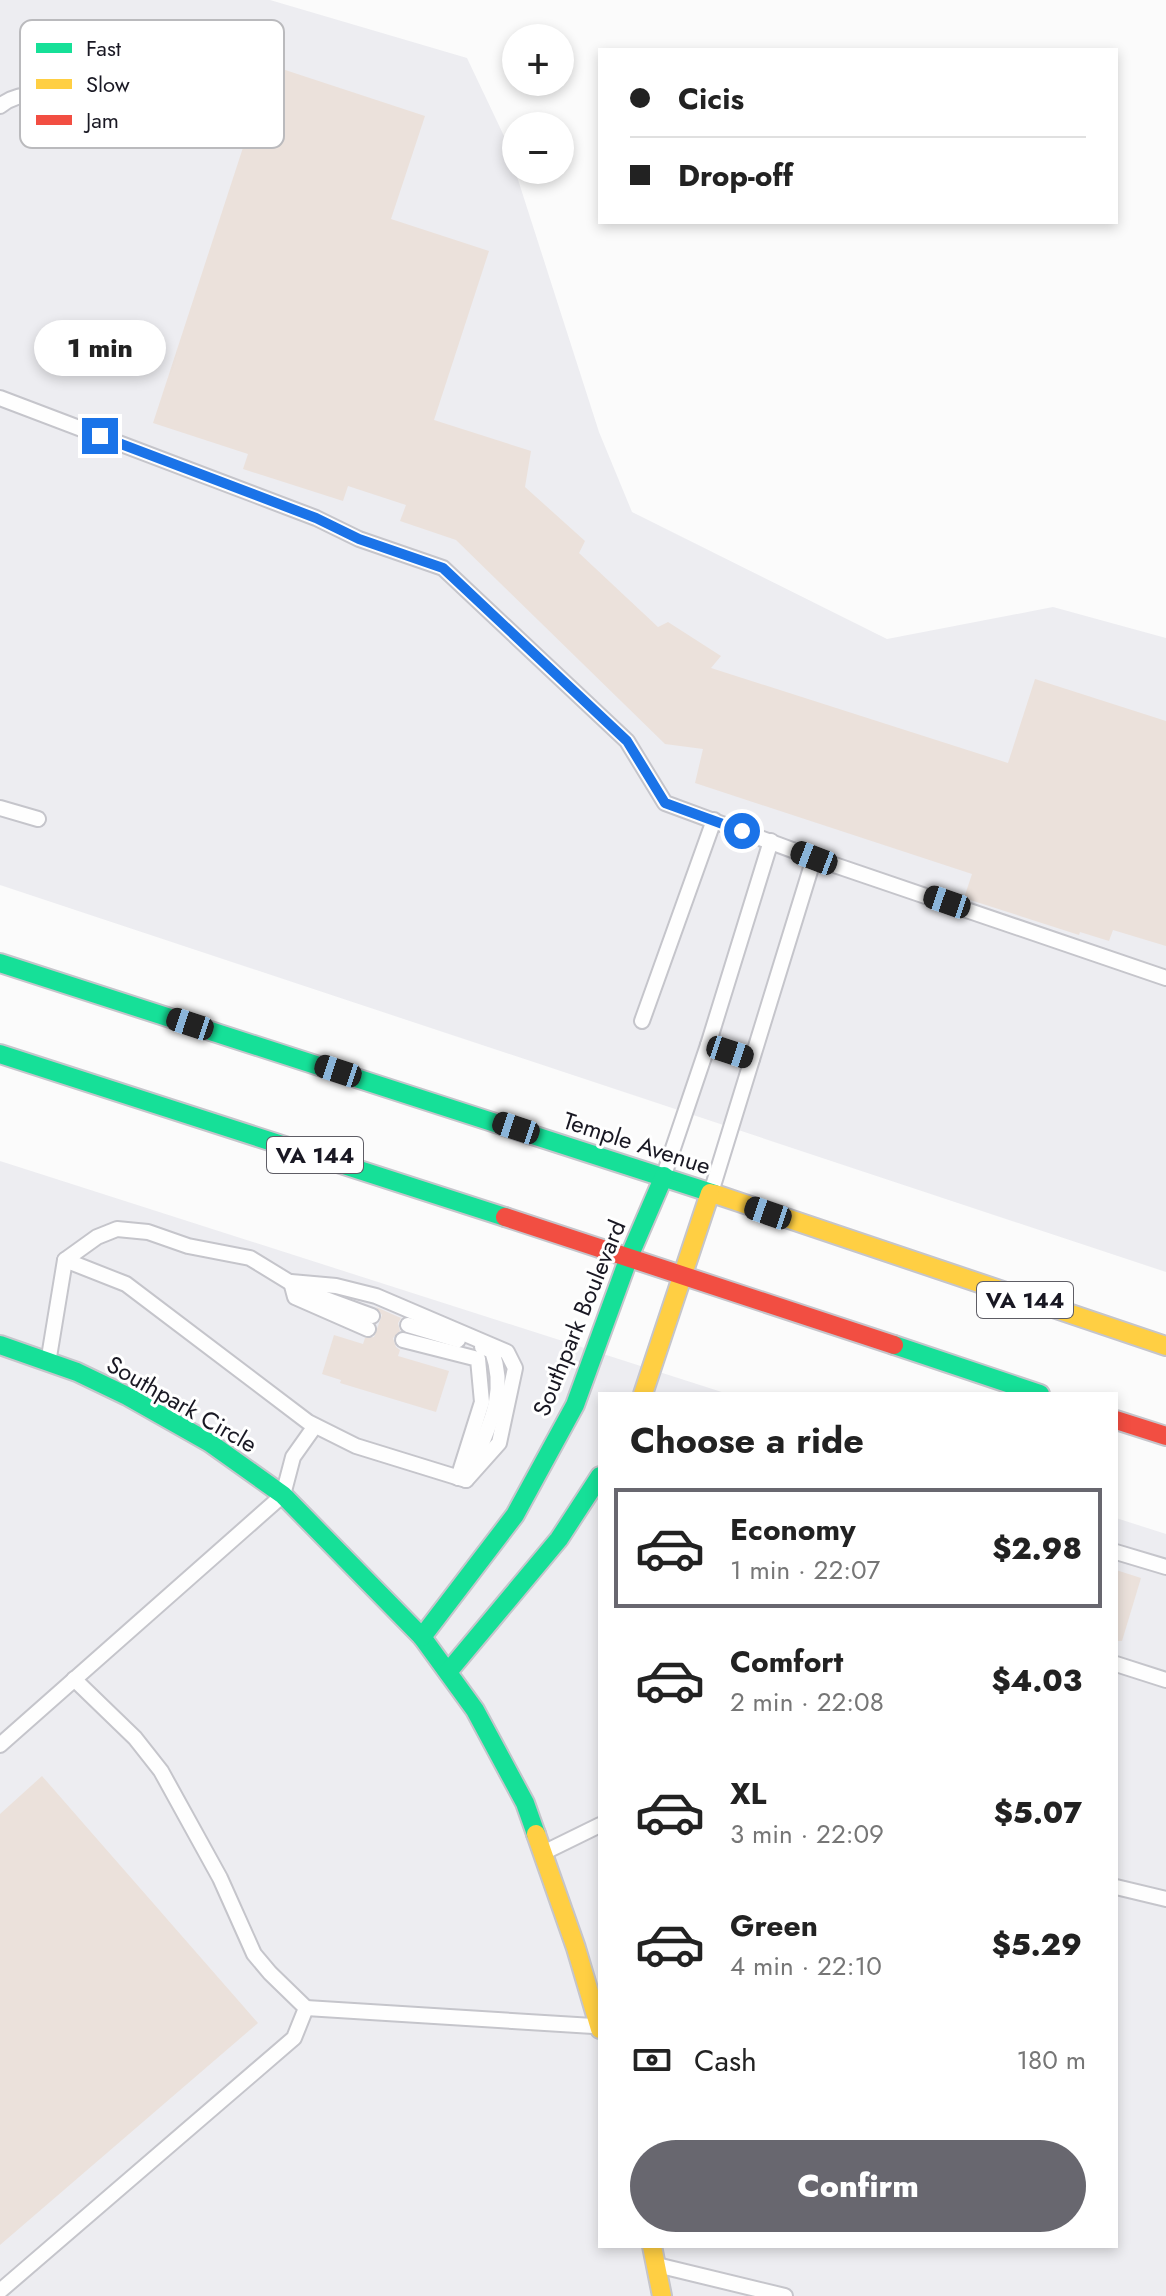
<!DOCTYPE html>
<html lang="en">
<head>
<meta charset="utf-8">
<style>
  :root { --surface:#fff; --page:#f2f2f2; --text:#222; --muted:#767676; --line:#e0e0e0; --accent:#68676f }
  body { margin:0; font-family:Jost,sans-serif; background:var(--page); color:var(--text); height:100vh; display:flex; flex-direction:column; font-size:30px; white-space:nowrap }
  * { box-sizing:border-box; margin:0 }
  p { font-size:26px; color:var(--muted) }
  .icon { flex:none; width:44px; height:44px; fill:none; stroke:currentColor; stroke-width:2; stroke-linecap:round; stroke-linejoin:round }
  .map { position:relative; flex:1; overflow:hidden }
  .panel { position:absolute; left:598px; top:1392px; width:520px; height:856px; display:flex; flex-direction:column; background:var(--surface); border-radius:0px; box-shadow:0 4px 12px #0003 }
  .panel>* { flex:none }
  .guide { position:absolute; left:598px; top:48px; width:520px; height:176px; border-radius:0px; box-shadow:0 4px 12px #0003; display:grid; align-content:center; height:176px; padding:0 32px; background:var(--surface) }
  .tools { position:absolute; left:502px; top:24px; display:grid; gap:16px }
  .tools a { display:grid; place-items:center; width:72px; height:72px; border-radius:50%; background:var(--surface); box-shadow:0 4px 12px #0003; font-size:40px }
  .end { position:absolute; width:36px; height:36px; margin:-18px; border:10px solid #1a73e8; background:#fff; box-shadow:0 0 0 4px #fff }
  .from { border-radius:50% }
  .bubble { position:absolute; height:56px; border-radius:28px; background:var(--surface); box-shadow:0 4px 12px #0003; font-size:26px; font-weight:800; line-height:56px; text-align:center }
  .car { position:absolute; width:24px; height:48px; margin:-24px -12px; border-radius:10px; box-shadow:0 0 6px 2px #0007; background:linear-gradient(#222 24%,#8ab4d8 0 40%,#222 0 76%,#8ab4d8 0 86%,#222 0) }
  .guide b { display:flex; align-items:center; gap:28px; height:76px; font-size:30px }
  .guide b+b { border-top:2px solid var(--line) }
  .guide i { width:20px; height:20px; background:var(--text) }
  ul { padding:0; list-style:none }
  li { display:flex; align-items:center; gap:24px; height:120px; margin:0 16px 12px; padding:0 16px; border:4px solid transparent; border-radius:0px }
  li div { flex:1 }
  li b { display:block; font-size:30px }
  li em { font-style:normal; font-weight:800 }
  li.on { border-color:var(--accent) }
  li>.icon { width:72px; height:72px; stroke-width:1.5 }
  h2 { padding:0 32px; font-size:36px; line-height:96px }
  .pay { display:flex; align-items:center; gap:20px; height:88px; padding:0 32px; font-size:30px }
  .pay p { margin-inline-start:auto }
  .button { display:flex; gap:16px; margin-top:auto; padding:16px 32px }
  .button a { flex:1; height:92px; border-radius:48px; background:var(--accent); color:#fff; font-size:32px; font-weight:800; line-height:92px; text-align:center }
  .map>svg:first-child { display:block }
  .built { fill:#ededf1 }
  .building { fill:#ebe1db }
  .lines { fill:none; stroke-linecap:round; stroke-linejoin:round }
  .lane-casing { stroke:#c5c5cb; stroke-width:18 }
  .fast-casing { stroke:#c5c5cb; stroke-width:22 }
  .slow-casing { stroke:#c5c5cb; stroke-width:22 }
  .jam-casing { stroke:#c5c5cb; stroke-width:22 }
  .lane { stroke:#fefefe; stroke-width:14 }
  .fast { stroke:#16e098; stroke-width:18 }
  .slow { stroke:#ffcf43; stroke-width:18 }
  .jam { stroke:#f24e42; stroke-width:18 }
  .route { stroke:#1a73e8; stroke-width:10 }
  .labels { text-anchor:middle; dominant-baseline:central; stroke-width:6; stroke-linejoin:round; paint-order:stroke }
  .shield { fill:#fff; stroke:#5e5d65; stroke-width:2 }
  .shield-label { font-size:22px; font-weight:bold; fill:#191823 }
  .street-label { font-size:24px; fill:#191823; stroke:#fff }
  .key { fill:#fff; stroke:#bababd; stroke-width:2 }
  .key-label { font-size:22px; fill:#191823 }
</style>
</head>
<body>
<div class="map">
<svg width="1166" height="2296" viewBox="0 0 1166 2296">
  <rect width="100%" height="100%" fill="#fbfbfb"/>
  <!-- built -->
  <g class="built">
    <path d="M0 0H270L467 58 504 136 599 432 632 512 887 639 1053 607 1166 638V1272L0 885Z"/>
    <path d="M0 1161 728 1394H600V2246H1116V1518L1166 1534V2296H0Z"/>
  </g>
  <!-- building -->
  <g class="building">
    <path d="M270 65 425 116 391 219 489 251 434 420 531 451 525 487 585 541 579 553 658 627 668 622 721 656 711 668 1008 763 1035 679 1166 721V946L1113 930 1109 941 1080 932 1079 935 964 898 972 874 695 783 703 749 665 744 456 540 400 521 406 505 348 486 343 501 243 469 248 454 153 423Z"/>
    <path d="M376 1307 401 1318 398 1323 400 1331 393 1338 396 1347 400 1350 398 1356 449 1371 436 1412 340 1383 341 1380 322 1374 334 1335 363 1344 365 1338 374 1337 382 1315Z"/>
    <path d="M1116 1570 1141 1578 1122 1641H1116Z"/>
    <path d="M42 1776 258 2023 0 2245V1814Z"/>
  </g>
  <g class="lines">
    <defs>
      <g id="lane">
        <path d="M0 106C30 81 83 103 116 114"/>
        <path d="M0 398 316 518 359 539 443 568 627 741 665 803 814 858 1166 978"/>
        <path d="M0 808 38 819"/>
        <path d="M642 1021 714 820"/>
        <path d="M708 1045 752 1059"/>
        <path d="M665 1172 708 1045 771 841"/>
        <path d="M713 1186 814 858"/>
        <path d="M65 1260 97 1237 117 1229 148 1232 188 1246 250 1258 304 1291 372 1316"/>
        <path d="M408 1325 458 1340"/>
        <path d="M368 1329 295 1297 291 1282 336 1286 376 1296 507 1352 515 1368 499 1443 466 1480"/>
        <path d="M403 1340 478 1359 482 1402 458 1478"/>
        <path d="M49 1357 65 1260 126 1284 308 1422 356 1446 466 1480"/>
        <path d="M471 1469C488 1427 508 1396 492 1351L482 1347"/>
        <path d="M1116 1552 1166 1567"/>
        <path d="M1116 1664 1166 1680"/>
        <path d="M0 1745 283 1495 293 1457 315 1426"/>
        <path d="M547 1851 600 1825"/>
        <path d="M1116 1887 1166 1899"/>
        <path d="M306 2008 593 2026"/>
        <path d="M661 2266 785 2296"/>
        <path d="M0 2291 294 2038 306 2008 270 1973 254 1954 220 1878 161 1771 135 1738 74 1679"/>
      </g>
      <g id="fast">
        <path d="M0 963 715 1194"/>
        <path d="M0 1054 505 1217"/>
        <path d="M0 1345 77 1372 127 1396 210 1443 283 1495 422 1637 475 1710 525 1803 536 1834"/>
        <path d="M894 1345 1040 1394"/>
        <path d="M422 1637 515 1515 575 1405 629 1257 664 1176"/>
        <path d="M448 1672 559 1539 600 1476"/>
      </g>
      <g id="slow">
        <path d="M715 1194 1166 1346"/>
        <path d="M643 1394 710 1193"/>
        <path d="M536 1834 576 1948 600 2029"/>
        <path d="M652 2246 662 2296"/>
      </g>
      <g id="jam">
        <path d="M505 1217 894 1345"/>
        <path d="M1116 1420 1166 1436"/>
      </g>
    </defs>
    <!-- lane casing -->
    <use href="#lane" class="lane-casing"/>
    <!-- fast casing -->
    <use href="#fast" class="fast-casing"/>
    <!-- slow casing -->
    <use href="#slow" class="slow-casing"/>
    <!-- jam casing -->
    <use href="#jam" class="jam-casing"/>
    <!-- lane -->
    <use href="#lane" class="lane"/>
    <!-- fast -->
    <use href="#fast" class="fast"/>
    <!-- slow -->
    <use href="#slow" class="slow"/>
    <!-- jam -->
    <use href="#jam" class="jam"/>
  </g>
  <g class="lines">
    <!-- route -->
    <path class="route" d="M100 436 316 518 359 539 443 568 627 741 665 803 742 831"/>
  </g>
  <g class="labels">
    <!-- shield labels -->
    <g class="shield">
      <rect x="267" y="1137" width="96" height="36" rx="6"/>
      <rect x="977" y="1282" width="96" height="36" rx="6"/>
    </g>
    <g class="shield-label">
      <text x="315" y="1155">VA 144</text>
      <text x="1025" y="1300">VA 144</text>
    </g>
    <!-- street labels -->
    <g class="street-label">
      <text transform="translate(637 1143) rotate(18)">Temple Avenue</text>
      <text transform="translate(579 1318) rotate(-68)">Southpark Boulevard</text>
      <text transform="translate(182 1404) rotate(30)">Southpark Circle</text>
    </g>
  </g>
  <!-- legend -->
  <rect x="20" y="20" width="264" height="128" rx="12" class="key"/>
  <rect x="36" y="43" width="36" height="10" fill="#16e098"/>
  <rect x="36" y="79" width="36" height="10" fill="#ffcf43"/>
  <rect x="36" y="115" width="36" height="10" fill="#f24e42"/>
  <g class="key-label">
    <text x="86" y="56">Fast</text>
    <text x="86" y="92">Slow</text>
    <text x="86" y="128">Jam</text>
  </g>
</svg>
<div class="tools">
<a>+</a>
<a>−</a>
</div>
<i class="end from" style="left:742px;top:831px"></i>
<i class="end" style="left:100px;top:436px"></i>
<div class="bubble" style="left:34px;top:320px;width:132px">1 min</div>
<i class="car" style="left:814px;top:858px;rotate:291deg"></i>
<i class="car" style="left:947px;top:902px;rotate:289deg"></i>
<i class="car" style="left:190px;top:1024px;rotate:288deg"></i>
<i class="car" style="left:730px;top:1052px;rotate:108deg"></i>
<i class="car" style="left:338px;top:1071px;rotate:288deg"></i>
<i class="car" style="left:516px;top:1128px;rotate:288deg"></i>
<i class="car" style="left:768px;top:1213px;rotate:289deg"></i>
<div class="guide">
<b><i class="from"></i>Cicis</b>
<b><i></i>Drop-off</b>
</div>
<section class="panel">
<h2>Choose a ride</h2>
<ul>
<li class="on"><svg class="icon" aria-label="car" viewBox="0 0 24 24"><path d="M5 17H2v-5l4-1 3-4h7l3 4 3 1v5h-3M9 17h6M6 11h13"/><circle cx="7" cy="17" r="2"/><circle cx="17" cy="17" r="2"/></svg><div><b>Economy</b><p>1 min · 22:07</p></div><em>$2.98</em></li>
<li><svg class="icon" aria-label="car" viewBox="0 0 24 24"><path d="M5 17H2v-5l4-1 3-4h7l3 4 3 1v5h-3M9 17h6M6 11h13"/><circle cx="7" cy="17" r="2"/><circle cx="17" cy="17" r="2"/></svg><div><b>Comfort</b><p>2 min · 22:08</p></div><em>$4.03</em></li>
<li><svg class="icon" aria-label="car" viewBox="0 0 24 24"><path d="M5 17H2v-5l4-1 3-4h7l3 4 3 1v5h-3M9 17h6M6 11h13"/><circle cx="7" cy="17" r="2"/><circle cx="17" cy="17" r="2"/></svg><div><b>XL</b><p>3 min · 22:09</p></div><em>$5.07</em></li>
<li><svg class="icon" aria-label="car" viewBox="0 0 24 24"><path d="M5 17H2v-5l4-1 3-4h7l3 4 3 1v5h-3M9 17h6M6 11h13"/><circle cx="7" cy="17" r="2"/><circle cx="17" cy="17" r="2"/></svg><div><b>Green</b><p>4 min · 22:10</p></div><em>$5.29</em></li>
</ul>
<div class="pay"><svg class="icon" aria-label="cash" viewBox="0 0 24 24"><path d="M3 7h18v10H3z"/><circle cx="12" cy="12" r="2"/></svg>Cash<p>180 m</p></div>
<div class="button"><a>Confirm</a></div>
</section>
</div>
</body>
</html>
